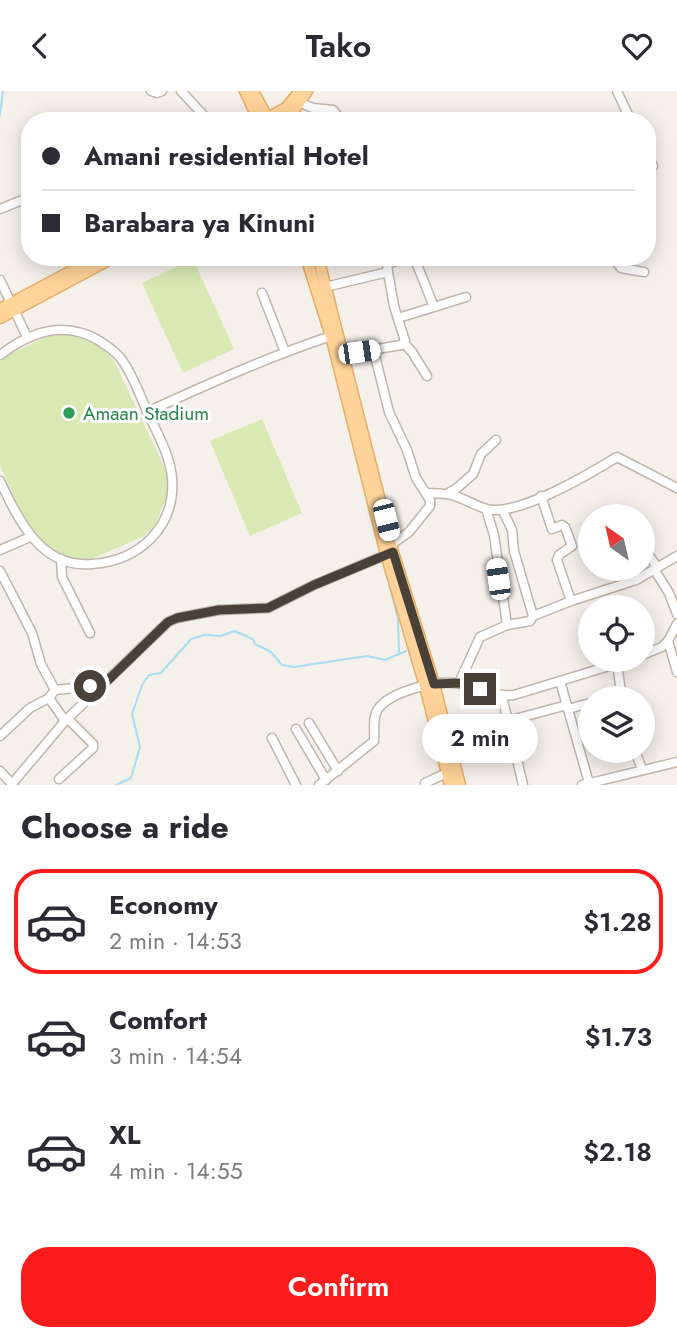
<!DOCTYPE html>
<html lang="en">
<head>
<meta charset="utf-8">
<style>
  :root { --surface:#fff; --page:#f2f2f3; --text:#2b2b33; --muted:#7c7c81; --line:#e1e1e2; --accent:#fb1c1b }
  body { margin:0; font-family:Jost,sans-serif; background:var(--page); color:var(--text); height:100vh; display:flex; flex-direction:column; font-size:26px; white-space:nowrap }
  * { box-sizing:border-box; margin:0 }
  p { font-size:23px; color:var(--muted) }
  .icon { flex:none; width:38px; height:38px; fill:none; stroke:currentColor; stroke-width:2; stroke-linecap:round; stroke-linejoin:round }
  .map { position:relative; height:694px; overflow:hidden }
  .panel { display:flex; flex-direction:column; background:var(--surface); flex:1 }
  .panel>* { flex:none }
  .hud { position:absolute; left:21px; top:21px; width:635px; height:154px; border-radius:28px; box-shadow:0 4px 18px #0003; display:grid; align-content:center; height:154px; padding:0 21px; background:var(--surface) }
  .needle { width:46px; rotate:326deg }
  .fabs { position:absolute; left:578px; top:413px; display:grid; gap:14px }
  .fabs a { display:grid; place-items:center; width:77px; height:77px; border-radius:50%; background:var(--surface); box-shadow:0 4px 18px #0003; font-size:35px }
  .end { position:absolute; width:32px; height:32px; margin:-16px; border:9px solid #494038; background:#fff; box-shadow:0 0 0 4px #fff }
  .from { border-radius:50% }
  .bubble { position:absolute; height:49px; border-radius:24px; background:var(--surface); box-shadow:0 4px 18px #0003; font-size:23px; font-weight:600; line-height:49px; text-align:center }
  .car { position:absolute; width:21px; height:42px; margin:-21px -10px; border-radius:9px; box-shadow:0 0 5px 2px #0007; background:linear-gradient(#fff 24%,#345 0 40%,#fff 0 76%,#345 0 86%,#fff 0) }
  .hud b { display:flex; align-items:center; gap:24px; height:66px; font-size:26px }
  .hud b+b { border-top:2px solid var(--line) }
  .hud i { width:18px; height:18px; background:var(--text) }
  ul { padding:0; list-style:none }
  li { display:flex; align-items:center; gap:21px; height:105px; margin:0 14px 10px; padding:0 7px; border:4px solid transparent; border-radius:28px }
  li div { flex:1 }
  li b { display:block; font-size:26px }
  li em { font-style:normal; font-weight:600 }
  li.active { border-color:var(--accent) }
  li>.icon { width:63px; height:63px; stroke-width:1.5 }
  h2 { padding:0 21px; font-size:32px; line-height:84px }
  .button { display:flex; gap:14px; margin-top:auto; padding:14px 21px }
  .button a { flex:1; height:80px; border-radius:28px; background:var(--accent); color:#fff; font-size:28px; font-weight:600; line-height:80px; text-align:center }
  header { display:flex; justify-content:space-between; align-items:center; height:91px; padding:0 21px; background:var(--surface); font-size:32px; font-weight:600 }
  .map>svg:first-child { display:block }
  .green { fill:#d8e9b3 }
  .lines { fill:none; stroke-linecap:round; stroke-linejoin:round }
  .stream { stroke:#a6ddf1; stroke-width:2 }
  .minor-casing { stroke:#c1b6ac; stroke-width:11 }
  .major-casing { stroke:#e5ad68; stroke-width:13 }
  .minor { stroke:#fff; stroke-width:8 }
  .major { stroke:#ffd399; stroke-width:10 }
  .route { stroke:#494038; stroke-width:9 }
  .leisure-dot { fill:#2e9e5b; stroke:#fff; stroke-width:2.5 }
  .labels { text-anchor:middle; dominant-baseline:central; stroke-width:6; stroke-linejoin:round; paint-order:stroke }
  .leisure-label { font-size:19px; fill:#27864d; stroke:#fff; text-anchor:start }
</style>
</head>
<body>
<header><svg class="icon" aria-label="back" viewBox="0 0 24 24"><path d="M15 5l-7 7 7 7"/></svg>Tako<svg class="icon" aria-label="heart" viewBox="0 0 24 24"><path d="M12 20l-8-8c-3-5 5-10 8-4 3-6 11-1 8 4z"/></svg></header>
<div class="map">
<svg width="677" height="694" viewBox="0 0 677 694">
  <rect width="100%" height="100%" fill="#f5f0ea"/>
  <!-- green -->
  <g class="green">
    <path d="M193 168 234 258 183 282 142 192Z"/>
    <path d="M70 243 102 256 114 270 168 384 169 401 155 434 144 445 87 470 72 468 43 453 30 442 0 374V270L6 265 51 244Z"/>
    <path d="M262 328 302 422 250 445 210 350Z"/>
  </g>
  <g class="lines">
    <!-- stream -->
    <g class="stream">
      <path d="M0 24 3 0"/>
      <path d="M389 492 398 528 399 562"/>
      <path d="M116 694 131 687 140 656 132 623 142 594 149 584 161 582 191 548 204 544 221 545 234 540 253 548 255 553 271 561 282 574 294 576 367 565 385 569 406 560"/>
    </g>
    <defs>
      <g id="minor">
        <path d="M151 0 157 2 162 0"/>
        <path d="M181 0 207 28 213 30"/>
        <path d="M617 0 631 30"/>
        <path d="M296 10 313 17 333 19 342 30"/>
        <path d="M648 64 653 75"/>
        <path d="M0 118 30 106"/>
        <path d="M76 166 81 176"/>
        <path d="M414 166 434 216 466 206"/>
        <path d="M613 166 621 177 644 181"/>
        <path d="M387 173 409 166"/>
        <path d="M388 181 394 215 405 250 401 254 377 258 374 261 389 321 407 359 416 387 430 409V415L409 441 392 453"/>
        <path d="M0 189 27 246"/>
        <path d="M325 196 388 181 386 166"/>
        <path d="M262 202 285 261"/>
        <path d="M398 227 434 216"/>
        <path d="M404 252 412 261 427 285"/>
        <path d="M0 264C30 241 63 229 98 249 107 255 116 260 122 269 133 284 140 305 148 322 157 342 170 364 172 387 176 436 139 470 92 473 41 478 18 428 0 390"/>
        <path d="M343 264 375 259"/>
        <path d="M147 321C208 293 268 266 331 245"/>
        <path d="M428 402 447 403 457 397 473 383 481 363 496 349"/>
        <path d="M447 403C464 406 474 415 487 418 517 426 591 382 617 366L677 397"/>
        <path d="M486 418 494 444 507 534"/>
        <path d="M503 420 512 439 514 460 533 525"/>
        <path d="M642 454 657 476"/>
        <path d="M0 459 30 446"/>
        <path d="M61 468 62 486 90 542"/>
        <path d="M654 478 669 502 677 523"/>
        <path d="M0 480 32 542 41 573 55 599 103 594"/>
        <path d="M571 510 636 489 677 465"/>
        <path d="M668 550 677 581"/>
        <path d="M642 564 662 556 668 550 677 533"/>
        <path d="M617 573 622 607"/>
        <path d="M560 590 589 692"/>
        <path d="M459 592 480 546 507 534 530 530 533 525 571 510 557 469 559 464 572 455 565 436 562 434 552 438 541 405"/>
        <path d="M502 605 523 694"/>
        <path d="M49 607 65 630"/>
        <path d="M607 607 622 603"/>
        <path d="M568 618 590 612"/>
        <path d="M508 630 567 614"/>
        <path d="M309 632 338 680"/>
        <path d="M296 638 326 689"/>
        <path d="M0 645 30 617 49 607 55 599"/>
        <path d="M272 647 296 694"/>
        <path d="M635 660 642 678"/>
        <path d="M0 680 12 693"/>
        <path d="M59 688 93 657V653L68 628"/>
        <path d="M425 692 447 682"/>
        <path d="M11 694 65 630 168 531 177 527 219 519 268 517 314 494 390 462"/>
        <path d="M319 694 374 650C375 640 372 627 378 618 391 600 439 588 460 593 479 596 494 606 514 604L629 569"/>
        <path d="M582 694 677 671"/>
      </g>
      <g id="major">
        <path d="M245 0 259 30"/>
        <path d="M253 0 269 30"/>
        <path d="M262 30 286 17 300 0"/>
        <path d="M280 30 293 21 307 0"/>
        <path d="M306 166 331 245 386 463 425 595 450 694"/>
        <path d="M318 166 393 461 434 593 460 694"/>
        <path d="M0 218 98 166"/>
        <path d="M0 227 114 166"/>
      </g>
    </defs>
    <!-- minor casing -->
    <use href="#minor" class="minor-casing"/>
    <!-- major casing -->
    <use href="#major" class="major-casing"/>
    <!-- minor -->
    <use href="#minor" class="minor"/>
    <!-- major -->
    <use href="#major" class="major"/>
  </g>
  <g class="lines">
    <!-- route -->
    <path class="route" d="M90 595 103 594 168 531 177 527 219 519 268 517 314 494 393 461 434 593 459 592 480 598"/>
  </g>
  <!-- markers -->
  <circle class="leisure-dot" cx="69" cy="322" r="7"/>
  <g class="labels">
    <!-- leisure labels -->
    <g class="leisure-label">
      <text x="83" y="322">Amaan Stadium</text>
    </g>
  </g>
</svg>
<div class="fabs">
<a><svg class="needle" viewBox="-14 -14 28 28"><path d="M0-13l5 13h-10z" fill="#e53935"/><path d="M0 13l5-13h-10z" fill="#7c7c81"/></svg></a>
<a><svg class="icon" aria-label="locate" viewBox="0 0 24 24"><circle cx="12" cy="12" r="6"/><path d="M12 2v4M12 18v4M2 12h4M18 12h4"/></svg></a>
<a><svg class="icon" aria-label="layers" viewBox="0 0 24 24"><path d="M12 4l9 5-9 5-9-5zM3 14l9 5 9-5"/></svg></a>
</div>
<i class="end from" style="left:90px;top:595px"></i>
<i class="end" style="left:480px;top:598px"></i>
<div class="bubble" style="left:422px;top:623px;width:116px">2 min</div>
<i class="car" style="left:359px;top:261px;rotate:82deg"></i>
<i class="car" style="left:386px;top:429px;rotate:166deg"></i>
<i class="car" style="left:498px;top:488px;rotate:352deg"></i>
<div class="hud">
<b><i class="from"></i>Amani residential Hotel</b>
<b><i></i>Barabara ya Kinuni</b>
</div>
</div>
<section class="panel">
<h2>Choose a ride</h2>
<ul>
<li class="active"><svg class="icon" aria-label="car" viewBox="0 0 24 24"><path d="M5 17H2v-5l4-1 3-4h7l3 4 3 1v5h-3M9 17h6M6 11h13"/><circle cx="7" cy="17" r="2"/><circle cx="17" cy="17" r="2"/></svg><div><b>Economy</b><p>2 min · 14:53</p></div><em>$1.28</em></li>
<li><svg class="icon" aria-label="car" viewBox="0 0 24 24"><path d="M5 17H2v-5l4-1 3-4h7l3 4 3 1v5h-3M9 17h6M6 11h13"/><circle cx="7" cy="17" r="2"/><circle cx="17" cy="17" r="2"/></svg><div><b>Comfort</b><p>3 min · 14:54</p></div><em>$1.73</em></li>
<li><svg class="icon" aria-label="car" viewBox="0 0 24 24"><path d="M5 17H2v-5l4-1 3-4h7l3 4 3 1v5h-3M9 17h6M6 11h13"/><circle cx="7" cy="17" r="2"/><circle cx="17" cy="17" r="2"/></svg><div><b>XL</b><p>4 min · 14:55</p></div><em>$2.18</em></li>
</ul>
<div class="button"><a>Confirm</a></div>
</section>
</body>
</html>
